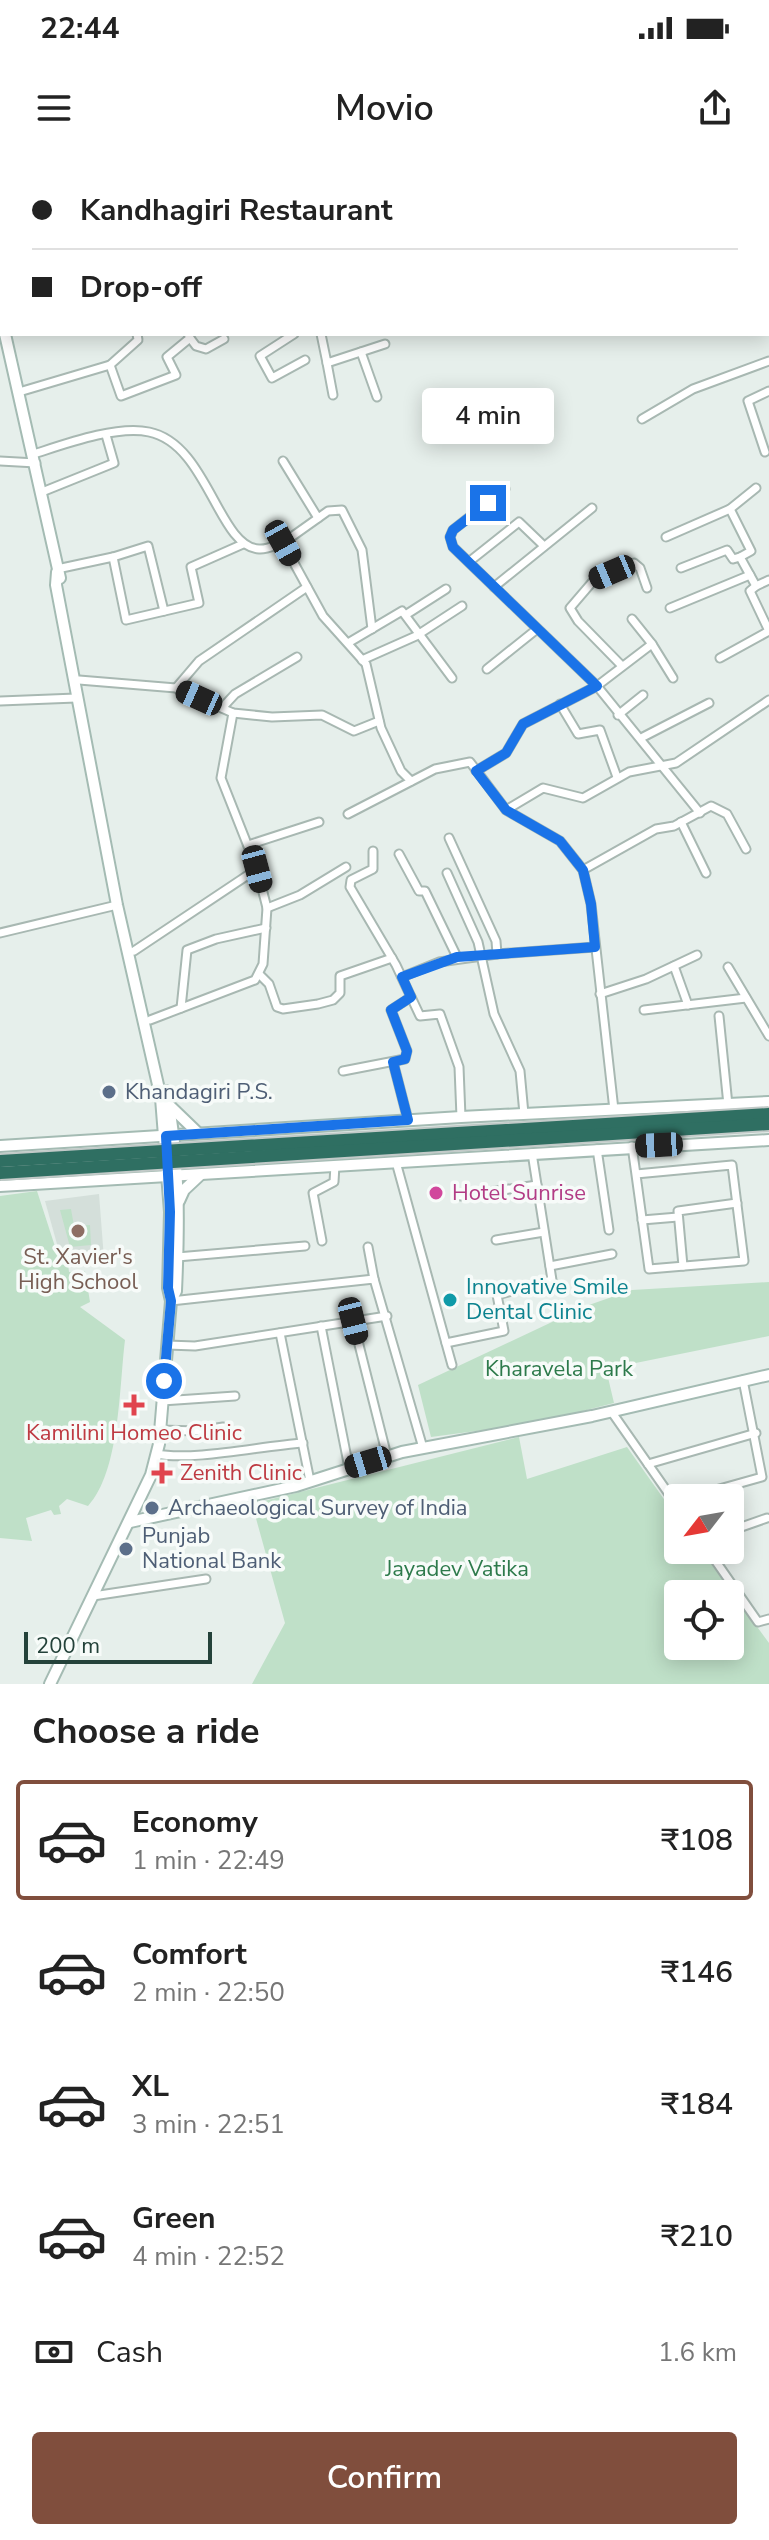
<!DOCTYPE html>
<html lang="en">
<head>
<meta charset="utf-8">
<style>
  :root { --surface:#fff; --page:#f2f2f2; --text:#222; --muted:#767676; --line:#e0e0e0; --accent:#804e3d }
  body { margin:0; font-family:"Nunito Sans",sans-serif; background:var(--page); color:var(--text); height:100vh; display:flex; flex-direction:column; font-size:30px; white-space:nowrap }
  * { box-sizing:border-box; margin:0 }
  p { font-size:26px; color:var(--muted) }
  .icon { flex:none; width:44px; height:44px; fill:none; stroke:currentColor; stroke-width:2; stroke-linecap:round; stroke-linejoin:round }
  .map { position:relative; height:1524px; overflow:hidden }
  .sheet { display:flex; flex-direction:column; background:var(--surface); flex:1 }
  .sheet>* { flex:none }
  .top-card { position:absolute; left:0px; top:0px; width:770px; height:176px; box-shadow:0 4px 20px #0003; display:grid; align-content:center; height:176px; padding:0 32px; background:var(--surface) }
  .needle { width:52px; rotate:239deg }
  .buttons { position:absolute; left:664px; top:1324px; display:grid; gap:16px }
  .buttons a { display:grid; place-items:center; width:80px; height:80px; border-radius:8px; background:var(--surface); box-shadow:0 4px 20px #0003; font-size:40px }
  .scale { position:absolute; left:24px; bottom:20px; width:188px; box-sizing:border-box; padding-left:8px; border:4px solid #24423a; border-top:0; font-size:22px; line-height:28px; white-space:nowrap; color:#24423a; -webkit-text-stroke:6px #f7fbf9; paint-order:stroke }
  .end { position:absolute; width:36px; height:36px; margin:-18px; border:10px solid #1a73e8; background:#fff; box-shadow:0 0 0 4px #fff }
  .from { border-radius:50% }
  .bubble { position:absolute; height:56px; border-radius:8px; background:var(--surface); box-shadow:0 4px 20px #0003; font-size:26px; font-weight:600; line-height:56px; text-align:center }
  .car { position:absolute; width:24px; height:48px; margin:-24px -12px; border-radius:10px; box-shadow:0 0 6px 2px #0007; background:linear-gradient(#222 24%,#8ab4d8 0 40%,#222 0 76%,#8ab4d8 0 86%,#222 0) }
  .top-card b { display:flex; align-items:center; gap:28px; height:76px; font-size:30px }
  .top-card b+b { border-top:2px solid var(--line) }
  .top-card i { width:20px; height:20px; background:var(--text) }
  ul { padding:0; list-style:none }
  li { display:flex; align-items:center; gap:24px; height:120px; margin:0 16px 12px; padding:0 16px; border:4px solid transparent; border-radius:8px }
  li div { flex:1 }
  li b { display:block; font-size:30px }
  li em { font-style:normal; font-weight:600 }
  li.selected { border-color:var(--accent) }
  li>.icon { width:72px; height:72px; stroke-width:1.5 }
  h2 { padding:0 32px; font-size:36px; line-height:96px }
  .pay { display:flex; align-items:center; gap:20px; height:88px; padding:0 32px; font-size:30px }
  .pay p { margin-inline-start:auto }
  .primary-button { display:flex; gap:16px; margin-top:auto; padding:16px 32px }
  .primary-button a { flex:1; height:92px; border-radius:8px; background:var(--accent); color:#fff; font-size:32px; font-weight:600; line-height:92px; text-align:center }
  .status { display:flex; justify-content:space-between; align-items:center; height:56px; padding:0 40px; background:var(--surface); direction:ltr }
  .status svg { height:22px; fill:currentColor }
  header { display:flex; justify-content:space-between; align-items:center; height:104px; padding:0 32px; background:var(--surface); font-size:36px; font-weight:600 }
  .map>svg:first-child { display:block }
  .built { fill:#d4dfda }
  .green { fill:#bfe0c8; fill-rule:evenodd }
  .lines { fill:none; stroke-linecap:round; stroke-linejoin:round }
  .street-casing { stroke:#a8b8b2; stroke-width:11 }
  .secondary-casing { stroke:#a4bbb3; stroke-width:14 }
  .street { stroke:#fff; stroke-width:7 }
  .secondary { stroke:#fff; stroke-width:10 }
  .highway-bridge-casing { stroke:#c2cac8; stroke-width:16; stroke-linecap:butt }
  .highway-bridge { stroke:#2f6f62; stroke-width:12 }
  .route { stroke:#1a73e8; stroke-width:10 }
  .service-dot { fill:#5c6f8a; stroke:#f7fbf9; stroke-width:3 }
  .hotel-dot { fill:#d1479c; stroke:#f7fbf9; stroke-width:3 }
  .education-dot { fill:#8d6e63; stroke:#f7fbf9; stroke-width:3 }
  .culture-dot { fill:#0f9aa8; stroke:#f7fbf9; stroke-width:3 }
  .health-dot { fill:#e0444e; stroke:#f7fbf9; stroke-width:3 }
  .labels { text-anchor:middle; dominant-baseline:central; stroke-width:7; stroke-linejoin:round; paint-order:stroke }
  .service-label { font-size:22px; fill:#4e5e75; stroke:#f7fbf9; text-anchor:start }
  .hotel-label { font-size:22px; fill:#b23c85; stroke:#f7fbf9; text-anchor:start }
  .education-label { font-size:22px; fill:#785e54; stroke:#f7fbf9 }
  .culture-label { font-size:22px; fill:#0d838f; stroke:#f7fbf9; text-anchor:start }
  .park-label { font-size:22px; fill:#2d7a4b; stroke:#f7fbf9 }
  .health-label { font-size:22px; fill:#be3a42; stroke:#f7fbf9 }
</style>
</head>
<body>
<div class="status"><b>22:44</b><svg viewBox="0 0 49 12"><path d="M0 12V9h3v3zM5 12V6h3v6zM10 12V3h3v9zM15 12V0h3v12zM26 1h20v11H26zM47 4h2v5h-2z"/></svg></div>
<header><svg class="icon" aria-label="menu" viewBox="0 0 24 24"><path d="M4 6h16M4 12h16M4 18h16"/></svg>Movio<svg class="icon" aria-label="share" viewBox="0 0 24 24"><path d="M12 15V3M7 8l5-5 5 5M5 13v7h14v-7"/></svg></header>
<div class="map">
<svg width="769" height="1524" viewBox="0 0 769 1524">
  <rect width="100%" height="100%" fill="#e6efeb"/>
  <!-- built -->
  <path class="built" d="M99 1034 104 1099 62 1102 45 1041Z"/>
  <!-- green -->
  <g class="green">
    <path d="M37 1031 61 1105 68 1104 69 1112 85 1111 90 1142 80 1147 125 1180C119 1228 120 1311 88 1346L67 1339 59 1346 61 1354 54 1355 51 1350 26 1358 32 1381 0 1378V1036Z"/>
    <path d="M71 1049 74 1066 90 1065 91 1085 70 1087 60 1050Z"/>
    <path d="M769 1122V1176L606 1209 614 1243 536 1263 431 1277 418 1225 586 1146 632 1130Z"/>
    <path d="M519 1277 527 1319 627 1287 678 1359V1390H701L769 1483V1524H252L285 1463 252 1344ZM678 1434H730V1486H678Z"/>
  </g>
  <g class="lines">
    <defs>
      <g id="street">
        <path d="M135 0V2"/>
        <path d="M542 0 543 2"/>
        <path d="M715 0 716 2"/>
        <path d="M182 2 187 0"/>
        <path d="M767 2H769"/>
        <path d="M0 35H2"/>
        <path d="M768 133 769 132"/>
        <path d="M137 174 138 180 110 205 121 236 176 215 167 197 190 178 188 174"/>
        <path d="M294 174 260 196 272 218 305 200"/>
        <path d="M321 174 327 203 385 184"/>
        <path d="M190 178 196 186 206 189 224 179"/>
        <path d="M361 192 377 237"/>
        <path d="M327 203 333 235"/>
        <path d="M19 232 110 205"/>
        <path d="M642 259 693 229 769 201"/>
        <path d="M765 292 748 241 769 231"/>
        <path d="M34 294C65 284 117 265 149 272 208 284 218 387 259 389 266 390 276 385 283 383L323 456 366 504 381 568 401 611 411 621"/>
        <path d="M0 301 36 303"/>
        <path d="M283 301 318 358"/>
        <path d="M756 328 730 349 751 391 740 397 756 426 769 420"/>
        <path d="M42 332 114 303 106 275"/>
        <path d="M666 377 730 349"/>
        <path d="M283 383 328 351 342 350 362 390 372 469"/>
        <path d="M113 397 148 386 164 451"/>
        <path d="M470 401 519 362 544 386"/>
        <path d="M681 408 727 390 733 399 740 397"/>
        <path d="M57 409 113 397 126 460 199 443 191 407 243 384"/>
        <path d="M756 426 750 431 769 471"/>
        <path d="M494 427 592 348"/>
        <path d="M670 448 750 415"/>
        <path d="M407 454 446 429"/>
        <path d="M632 459 652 484 597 526 700 653"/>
        <path d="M348 483 402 451 452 518"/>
        <path d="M652 484 673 518"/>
        <path d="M720 498 769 471"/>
        <path d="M362 500 416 476 462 446"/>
        <path d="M622 506 578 461 570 448 594 420 634 403 640 408 647 428"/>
        <path d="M487 509 537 469"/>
        <path d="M79 520 176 528 199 501 307 427"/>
        <path d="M176 528 233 553 272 557 322 555 354 571 379 561"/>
        <path d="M0 541 76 538"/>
        <path d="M560 544 578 574 600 570 617 617"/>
        <path d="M222 548 235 534 297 497"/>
        <path d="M618 555 643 535"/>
        <path d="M643 577 709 543"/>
        <path d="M476 611 506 593 523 564 597 526 453 387 450 377 453 370 505 329"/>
        <path d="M506 650 543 628 583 638 629 612 676 603 769 540"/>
        <path d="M348 654 435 609 470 602 506 650 560 681 583 710 591 744 614 950"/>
        <path d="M681 662 706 713"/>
        <path d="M248 685 319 662"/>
        <path d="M373 691V709L351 720 350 727 396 805 420 856 440 854 459 907 461 957"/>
        <path d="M399 694 419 731H425L457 797"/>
        <path d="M583 710 656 669 674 666 711 646 727 654 746 689"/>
        <path d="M447 713 478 782 494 854 520 911 524 954"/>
        <path d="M267 748 300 735 346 707"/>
        <path d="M0 773 117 745"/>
        <path d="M134 791 257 709"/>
        <path d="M497 794 595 787"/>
        <path d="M674 806 688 845"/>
        <path d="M728 807 769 876"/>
        <path d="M259 814 269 824 277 847 283 849 318 844 333 840 340 833V816L392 798"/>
        <path d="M402 817 439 802 497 794 496 781 449 678"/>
        <path d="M600 834 646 819 697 795"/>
        <path d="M181 848 187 790 216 779 266 768"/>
        <path d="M644 850 746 838"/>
        <path d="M719 856 728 945"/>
        <path d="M150 860 255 820 263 804 267 748 257 709 221 618 233 553"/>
        <path d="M393 902 408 960"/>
        <path d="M343 911 405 899 407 891 391 850 411 837"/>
        <path d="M632 986 649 1109 744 1101 732 1005 636 1014"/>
        <path d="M597 989 609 1070"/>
        <path d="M396 1002 452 1205"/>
        <path d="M461 1036 537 1025"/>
        <path d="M642 1060 678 1057"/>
        <path d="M496 1080 544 1072"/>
        <path d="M322 1081 313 1033 334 1022 335 1005"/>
        <path d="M368 1087 374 1119"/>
        <path d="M177 1097 305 1086"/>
        <path d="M550 1106 612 1094"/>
        <path d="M683 1106 678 1051 737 1043"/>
        <path d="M171 1141 374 1119 423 1288"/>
        <path d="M353 1161 387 1296"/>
        <path d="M321 1166 349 1308"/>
        <path d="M280 1173 310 1321"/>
        <path d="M446 1183 504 1171 497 1135 552 1120 532 993"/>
        <path d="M167 1185 195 1186 387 1156"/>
        <path d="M162 1241 235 1236"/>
        <path d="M611 1251 678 1347"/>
        <path d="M160 1270 198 1271 223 1267"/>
        <path d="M156 1294C195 1301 260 1286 303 1283"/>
        <path d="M648 1304 756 1273"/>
        <path d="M687 1338 762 1317 743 1220"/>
        <path d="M730 1371 767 1358"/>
        <path d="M708 1390 758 1462 769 1459"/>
        <path d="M93 1436 206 1419"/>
      </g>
      <g id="secondary">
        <path d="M0 149 2 160"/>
        <path d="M5 174 60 418"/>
        <path d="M166 931C180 997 179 1064 176 1131L171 1141"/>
        <path d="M171 947 198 973"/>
        <path d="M0 986 461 957 769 942"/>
        <path d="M0 1026 769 980"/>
        <path d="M179 1041 184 1030 200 1015"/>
        <path d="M130 1362 296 1326 402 1292 592 1256 769 1215"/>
        <path d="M50 1524 151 1315 159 1284 171 1141 168 1128 170 1052 161 938 117 745 56 425 57 412"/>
      </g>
    </defs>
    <!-- street casing -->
    <use href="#street" class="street-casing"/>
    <!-- secondary casing -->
    <use href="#secondary" class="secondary-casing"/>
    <!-- street -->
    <use href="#street" class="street"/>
    <!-- secondary -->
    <use href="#secondary" class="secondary"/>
    <defs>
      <g id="highway-bridge">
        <path d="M0 1001 769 954"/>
        <path d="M0 1013 769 964"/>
      </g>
    </defs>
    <!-- highway-bridge casing -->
    <use href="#highway-bridge" class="highway-bridge-casing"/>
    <!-- highway-bridge -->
    <use href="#highway-bridge" class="highway-bridge"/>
  </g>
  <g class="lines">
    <!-- route -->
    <path class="route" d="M164 1221 171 1141 168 1128 170 1052 166 976 408 960 393 902 405 899 407 891 391 850 411 837 402 817 457 797 595 787 591 744 583 710 560 681 506 650 476 611 506 593 523 564 597 526 453 387 450 377 453 370 488 343"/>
  </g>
  <!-- markers -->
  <g class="service-dot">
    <circle cx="109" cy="932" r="8"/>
    <circle cx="152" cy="1348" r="8"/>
    <circle cx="126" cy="1389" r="8"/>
  </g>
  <circle class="hotel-dot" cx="436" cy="1033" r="8"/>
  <circle class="education-dot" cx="78" cy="1071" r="8"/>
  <circle class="culture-dot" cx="450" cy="1140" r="8"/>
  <g class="health-dot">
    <path d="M130 1233h8v8h8v8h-8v8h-8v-8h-8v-8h8z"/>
    <path d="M158 1301h8v8h8v8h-8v8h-8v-8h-8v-8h8z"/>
  </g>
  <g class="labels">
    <!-- service labels -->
    <g class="service-label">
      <text x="125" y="932">Khandagiri P.S.</text>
      <text x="168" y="1348">Archaeological Survey of India</text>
      <text x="142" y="1376">Punjab<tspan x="142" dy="25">National Bank</tspan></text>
    </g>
    <!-- hotel labels -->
    <g class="hotel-label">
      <text x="452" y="1033">Hotel Sunrise</text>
    </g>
    <!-- education labels -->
    <g class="education-label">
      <text x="78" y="1097">St. Xavier's<tspan x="78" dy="25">High School</tspan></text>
    </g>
    <!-- culture labels -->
    <g class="culture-label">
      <text x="466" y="1127">Innovative Smile<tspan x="466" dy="25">Dental Clinic</tspan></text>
    </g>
    <!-- park labels -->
    <g class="park-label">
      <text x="559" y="1209">Kharavela Park</text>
      <text x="457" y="1409">Jayadev Vatika</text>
    </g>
    <!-- health labels -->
    <g class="health-label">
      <text x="134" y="1273">Kamilini Homeo Clinic</text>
      <text x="180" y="1313" text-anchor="start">Zenith Clinic</text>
    </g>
  </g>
</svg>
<div class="buttons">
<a><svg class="needle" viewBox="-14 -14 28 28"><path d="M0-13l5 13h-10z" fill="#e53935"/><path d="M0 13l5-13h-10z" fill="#767676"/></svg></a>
<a><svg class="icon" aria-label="locate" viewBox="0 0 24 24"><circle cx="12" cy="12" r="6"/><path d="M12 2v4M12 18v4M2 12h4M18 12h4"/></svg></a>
</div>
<div class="scale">200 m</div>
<i class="end from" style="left:164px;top:1221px"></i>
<i class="end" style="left:488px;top:343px"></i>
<div class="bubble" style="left:422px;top:228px;width:132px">4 min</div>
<i class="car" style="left:283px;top:383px;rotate:151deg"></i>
<i class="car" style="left:612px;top:412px;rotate:247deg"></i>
<i class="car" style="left:199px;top:538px;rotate:294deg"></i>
<i class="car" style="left:257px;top:709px;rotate:165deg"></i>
<i class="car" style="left:659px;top:985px;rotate:267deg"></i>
<i class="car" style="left:353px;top:1161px;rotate:166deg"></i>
<i class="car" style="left:368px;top:1302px;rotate:253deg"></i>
<div class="top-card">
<b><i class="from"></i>Kandhagiri Restaurant</b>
<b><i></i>Drop-off</b>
</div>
</div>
<section class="sheet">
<h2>Choose a ride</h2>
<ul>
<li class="selected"><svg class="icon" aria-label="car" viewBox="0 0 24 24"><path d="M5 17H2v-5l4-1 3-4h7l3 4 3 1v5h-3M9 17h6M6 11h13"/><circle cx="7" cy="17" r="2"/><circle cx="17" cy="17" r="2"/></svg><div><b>Economy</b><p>1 min · 22:49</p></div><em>₹108</em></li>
<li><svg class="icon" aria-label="car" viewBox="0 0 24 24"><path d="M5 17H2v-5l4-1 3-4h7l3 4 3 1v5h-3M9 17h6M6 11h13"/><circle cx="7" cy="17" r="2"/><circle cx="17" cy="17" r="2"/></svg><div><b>Comfort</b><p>2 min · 22:50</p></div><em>₹146</em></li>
<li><svg class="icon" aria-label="car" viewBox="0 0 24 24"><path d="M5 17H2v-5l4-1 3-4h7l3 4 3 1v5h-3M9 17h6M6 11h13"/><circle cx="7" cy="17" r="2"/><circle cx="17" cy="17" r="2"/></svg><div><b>XL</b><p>3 min · 22:51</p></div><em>₹184</em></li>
<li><svg class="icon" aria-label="car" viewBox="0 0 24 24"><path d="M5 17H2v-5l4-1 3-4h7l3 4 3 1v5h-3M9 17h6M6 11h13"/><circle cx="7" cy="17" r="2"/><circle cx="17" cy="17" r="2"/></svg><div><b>Green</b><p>4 min · 22:52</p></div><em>₹210</em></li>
</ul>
<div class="pay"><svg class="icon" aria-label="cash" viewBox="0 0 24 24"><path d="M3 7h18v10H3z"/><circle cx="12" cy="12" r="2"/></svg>Cash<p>1.6 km</p></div>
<div class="primary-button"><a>Confirm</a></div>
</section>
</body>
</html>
